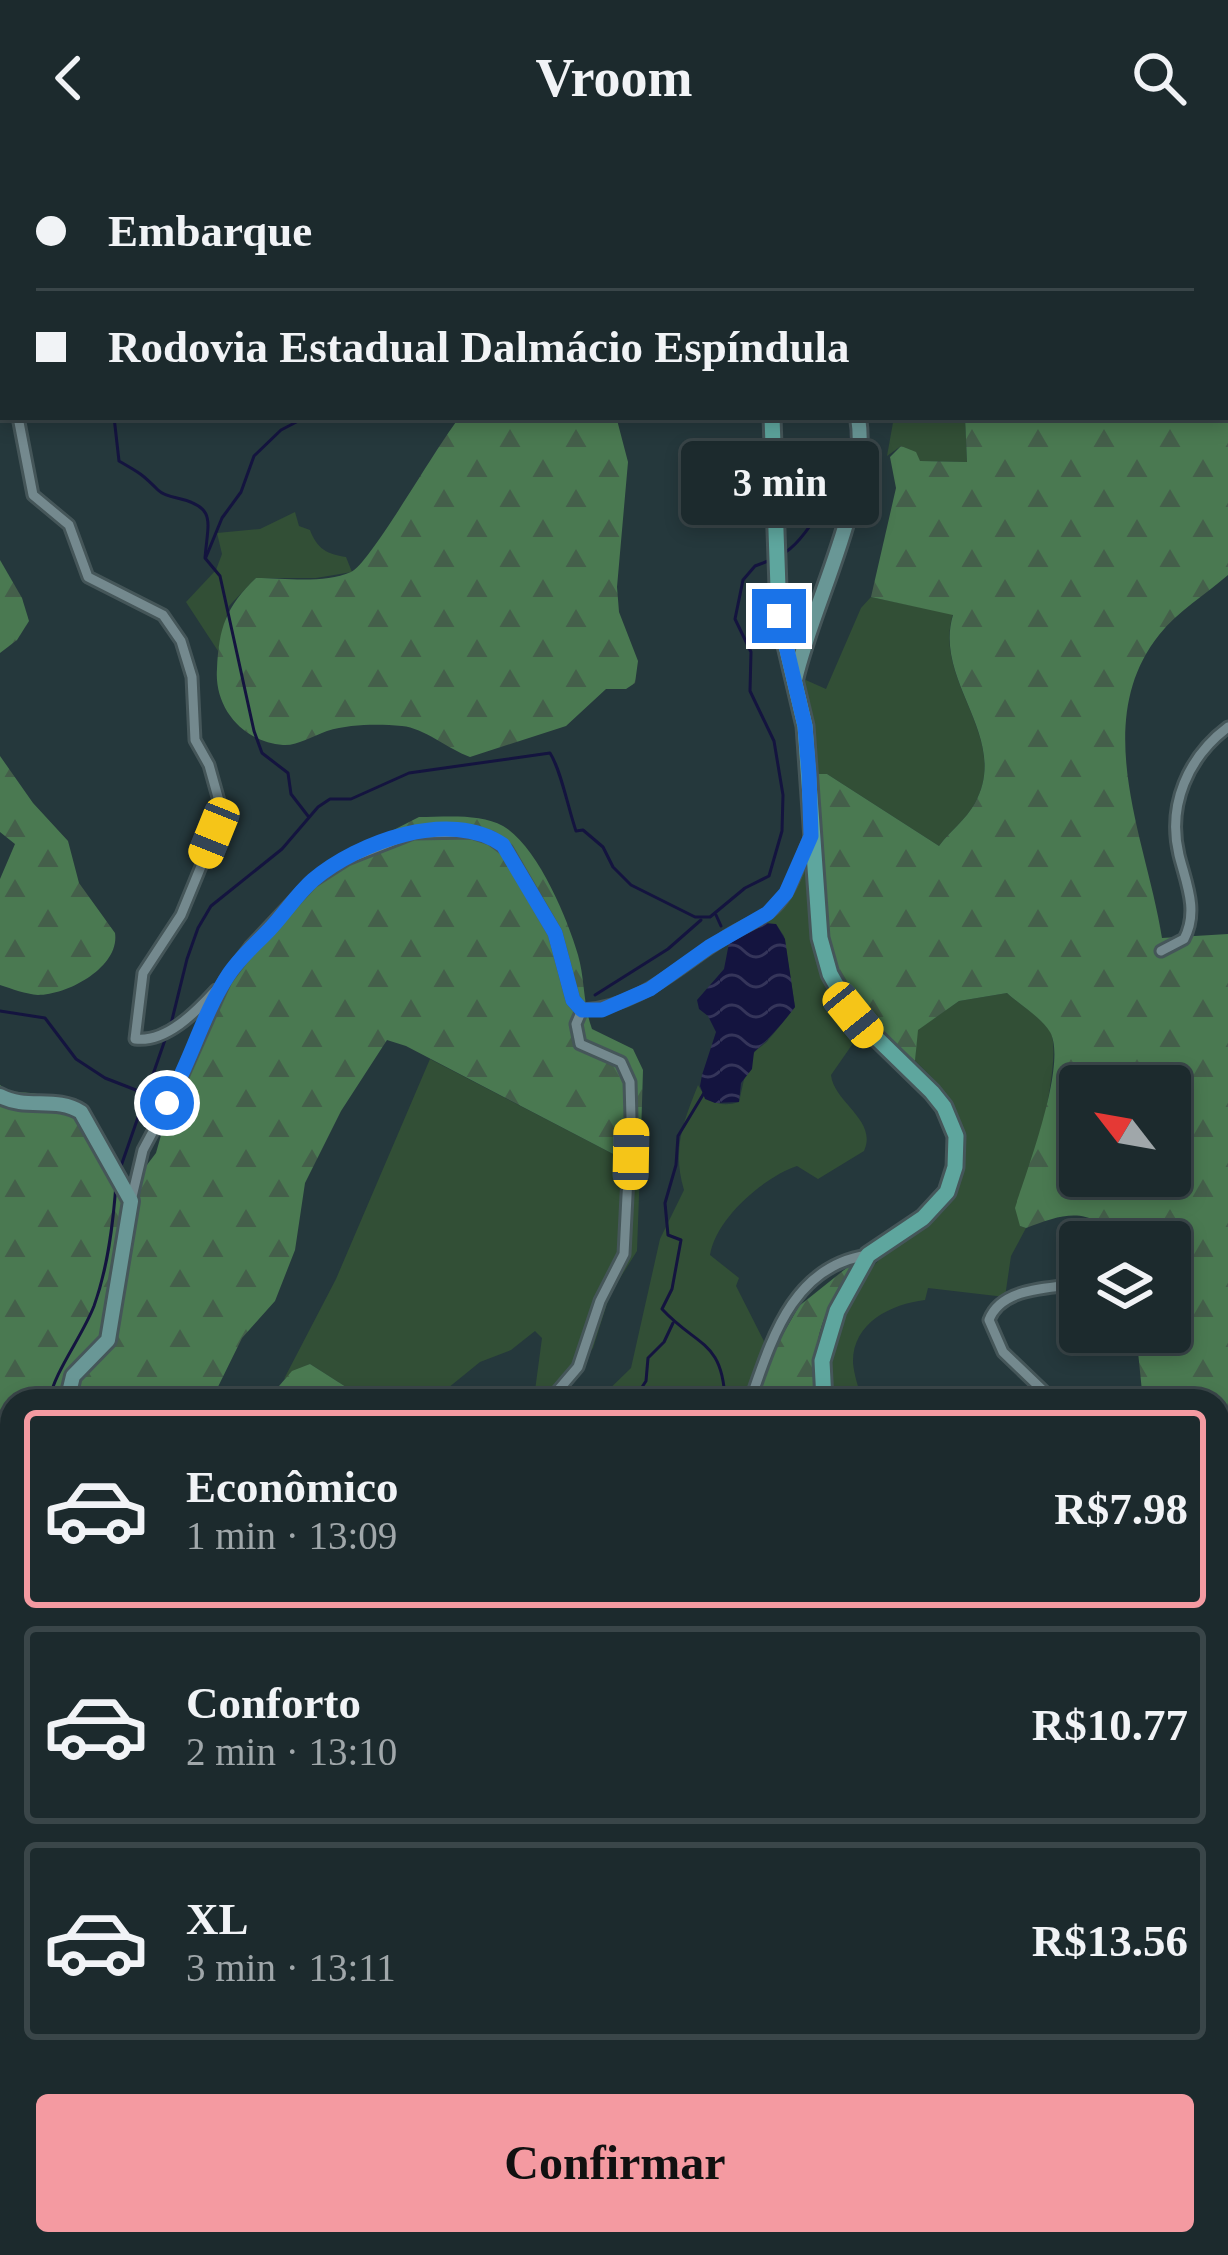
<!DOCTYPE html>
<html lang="pt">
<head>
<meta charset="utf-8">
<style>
  :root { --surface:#1c2a2d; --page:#293639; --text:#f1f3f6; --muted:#a0a7aa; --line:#3a4649; --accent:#f49aa1 }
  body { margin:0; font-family:Georgia,serif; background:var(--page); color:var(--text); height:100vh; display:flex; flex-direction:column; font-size:45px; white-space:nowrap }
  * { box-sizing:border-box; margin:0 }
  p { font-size:39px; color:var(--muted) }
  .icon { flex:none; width:66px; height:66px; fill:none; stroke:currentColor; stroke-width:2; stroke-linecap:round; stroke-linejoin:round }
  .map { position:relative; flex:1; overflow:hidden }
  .side { position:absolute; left:0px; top:1233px; width:1230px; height:867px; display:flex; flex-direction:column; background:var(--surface); border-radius:36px 36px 0 0; box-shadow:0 6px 18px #0003,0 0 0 3px var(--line) }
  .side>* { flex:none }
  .top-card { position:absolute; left:0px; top:0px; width:1230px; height:264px; box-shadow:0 6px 18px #0003,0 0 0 3px var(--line); display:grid; align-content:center; height:264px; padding:0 36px; background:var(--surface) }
  .needle { width:78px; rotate:301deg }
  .controls { position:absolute; left:1059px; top:909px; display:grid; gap:24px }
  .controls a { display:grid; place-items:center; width:132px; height:132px; border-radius:12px; background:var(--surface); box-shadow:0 6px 18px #0003,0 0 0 3px var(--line); font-size:60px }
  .end { position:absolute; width:54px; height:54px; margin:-27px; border:15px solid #1a73e8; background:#fff; box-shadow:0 0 0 6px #fff }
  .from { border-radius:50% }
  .bubble { position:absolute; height:84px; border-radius:12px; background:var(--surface); box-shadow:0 6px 18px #0003,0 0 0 3px var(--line); font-size:39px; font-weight:700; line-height:84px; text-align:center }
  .car { position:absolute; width:36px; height:72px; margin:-36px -18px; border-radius:15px; box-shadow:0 0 9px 3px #0007; background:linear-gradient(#f5c518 24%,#345 0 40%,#f5c518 0 76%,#345 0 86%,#f5c518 0) }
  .top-card b { display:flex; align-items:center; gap:42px; height:114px; font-size:45px }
  .top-card b+b { border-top:3px solid var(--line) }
  .top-card i { width:30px; height:30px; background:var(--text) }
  ul { padding:21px 0 0; list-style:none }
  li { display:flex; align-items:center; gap:36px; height:198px; margin:0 24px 18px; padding:0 12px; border:6px solid var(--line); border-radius:12px }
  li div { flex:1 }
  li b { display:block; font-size:45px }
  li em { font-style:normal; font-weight:700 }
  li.active { border-color:var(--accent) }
  li>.icon { width:108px; height:108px; stroke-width:1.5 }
  .action { display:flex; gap:24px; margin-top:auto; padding:24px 36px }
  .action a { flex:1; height:138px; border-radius:12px; background:var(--accent); color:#111; font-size:48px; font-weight:700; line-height:138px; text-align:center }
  header { display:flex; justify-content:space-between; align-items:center; height:156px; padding:0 36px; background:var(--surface); font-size:54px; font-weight:700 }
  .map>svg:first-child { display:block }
  .grass { fill:#324f36 }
  .forest { fill:url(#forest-firs); fill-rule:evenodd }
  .water { fill:url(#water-waves) }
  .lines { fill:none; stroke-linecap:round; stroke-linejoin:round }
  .stream { stroke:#14143f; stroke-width:3 }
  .street-casing { stroke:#455659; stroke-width:15 }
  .secondary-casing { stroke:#455659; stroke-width:20 }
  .primary-casing { stroke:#455659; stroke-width:21 }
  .street { stroke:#74898e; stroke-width:9 }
  .secondary { stroke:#699796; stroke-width:14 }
  .primary { stroke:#5ea69e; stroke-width:15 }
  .route { stroke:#1a73e8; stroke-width:15 }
</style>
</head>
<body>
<header><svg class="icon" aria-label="back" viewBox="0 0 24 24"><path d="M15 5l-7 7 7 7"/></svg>Vroom<svg class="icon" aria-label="search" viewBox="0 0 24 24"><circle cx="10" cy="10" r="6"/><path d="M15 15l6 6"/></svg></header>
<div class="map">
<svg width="1228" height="2099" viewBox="0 0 1228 2099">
  <defs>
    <pattern id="forest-firs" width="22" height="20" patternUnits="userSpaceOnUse" patternTransform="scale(3)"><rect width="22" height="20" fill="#4a7951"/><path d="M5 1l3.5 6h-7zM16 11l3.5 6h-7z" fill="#445f4a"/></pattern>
    <pattern id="water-waves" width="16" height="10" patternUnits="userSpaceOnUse" patternTransform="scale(3)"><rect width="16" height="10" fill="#14143f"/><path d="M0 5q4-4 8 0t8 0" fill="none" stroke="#35355a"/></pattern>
  </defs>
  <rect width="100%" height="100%" fill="#25383c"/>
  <!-- grass -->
  <g class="grass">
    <path d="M894 261H965L967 306 920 305 901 290 887 300Z"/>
    <path d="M295 356 299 370 310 374C317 393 327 398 346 401L352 416 316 422H256L229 450 218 495 186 446 216 414 222 398 217 377 260 373Z"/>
    <path d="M871 441 953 458C932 525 1011 581 975 647 966 664 950 675 939 690L827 618H810L799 521 826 533 861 452Z"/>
    <path d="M809 702 815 765 863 873 831 919C834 947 878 964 864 995L818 1023 797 1010C764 1021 716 1062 710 1099L739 1122 736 1130 771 1199 752 1245H597L631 1212 660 1083 684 1034C672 993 683 967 698 929 707 946 720 952 739 946 743 930 745 912 754 897 757 892 765 889 769 883 778 873 786 862 795 851L784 780 776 768H765C770 755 775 754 784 746 796 734 802 717 809 702Z"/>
    <path d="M1007 837C1019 848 1041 861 1050 875 1065 900 1027 1035 1020 1070L1026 1072 1011 1100 1005 1141 928 1132 925 1144C891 1148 852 1167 853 1207 854 1219 859 1233 862 1245H833C828 1215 829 1181 843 1153 889 1060 1043 1021 915 905L917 874 959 845Z"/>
    <path d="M430 903 640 1012 637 1095 610 1138 593 1192 551 1245 534 1242 542 1182 535 1175 511 1194 480 1206 432 1245H368L310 1208 284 1223 336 1123Z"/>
    <path d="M1228 1362V1597L1218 1603V1365Z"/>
    <path d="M12 1549 0 1688V1552Z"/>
  </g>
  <!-- forest -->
  <g class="forest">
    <path d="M1228 77V419C1205 439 1178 455 1159 479 1089 567 1147 685 1162 782L1228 778V1362L1220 1366 1218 1245H1143L1136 1176H1170V1086H1118C1092 1049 1064 1057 1026 1072L1020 1070 1015 1052C1026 1017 1068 907 1050 876 1042 862 1019 848 1007 837L959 845 918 874 915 905C892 884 865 865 849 839 816 788 817 680 810 618H827L939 690C950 675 966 664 975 647 1011 581 933 526 953 459L871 441 896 332 890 301 901 290 916 296 920 305 967 306 965 261H1227ZM1080 930H1170V1020H1080Z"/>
    <path d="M460 261 617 264 628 306 617 431 619 456 638 505 635 527 626 533H606L566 570 470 601C448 593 424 572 402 570 378 568 351 568 327 575 313 580 297 590 283 589 243 586 214 552 217 513 219 471 226 451 256 422 284 422 324 428 351 416 370 408 438 287 460 261Z"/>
    <path d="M0 404 22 442 29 465 17 484 0 497Z"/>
    <path d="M0 600 33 647 68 685 79 727 115 777C120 811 68 839 38 839 26 838 12 833 0 829V723L15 688 0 676Z"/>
    <path d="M419 661C444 661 480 657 503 670 537 690 567 761 578 799 585 823 583 849 592 873L633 893 643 914 640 1012 406 890 387 884 341 955 305 1027 295 1094 275 1145 242 1182 211 1245H12V1549L0 1552V929C13 940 30 934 45 940 82 953 98 993 119 1023L137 1022 156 997 169 951 246 799 295 751 329 707Z"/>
    <path d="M854 1106 856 1110C823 1146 808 1197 817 1245H752L771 1199 799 1150Z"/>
    <path d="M310 1208 368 1245H266L292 1215Z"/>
    <path d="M12 1573V1884L0 1889V1688Z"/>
    <path d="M1228 1597V1717L1218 1713V1603Z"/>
    <path d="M12 2030V2088H872L864 2099H0V2050Z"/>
  </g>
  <!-- water -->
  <path class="water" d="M765 767 776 768 785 783 795 851C783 867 769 883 754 896L752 913 741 927 739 946 715 947 705 943 700 930 702 919 716 876 708 860 699 853 697 844 724 813 729 787Z"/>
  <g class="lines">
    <!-- stream -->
    <g class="stream">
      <path d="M1087 0 1096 3"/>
      <path d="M867 3V0"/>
      <path d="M1227 17H1228"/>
      <path d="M0 164 3 163"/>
      <path d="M114 261 119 305C140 317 142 318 158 334 162 338 172 341 177 342 217 351 208 365 205 402L220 420 254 575 262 597 288 617 291 638 308 660"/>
      <path d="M782 398C806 387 844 317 850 291 853 281 851 271 850 261"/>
      <path d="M206 401 222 362 241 336 254 300 281 274 306 261"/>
      <path d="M716 759 721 770"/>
      <path d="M595 839 668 793 701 764"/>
      <path d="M0 855 45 862 76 903 105 922 141 936 149 933"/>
      <path d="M170 872 187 803 198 772 211 750 282 693 318 651 330 643H351L409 617 550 597C561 614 568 652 576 675L583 674 603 691 613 711 631 729 695 761H710L745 732 769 720 782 675 783 639 774 585 750 535 751 496 735 463 743 424 755 410 768 405"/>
      <path d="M704 937 678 980 676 1009 665 1047 668 1079 681 1084 672 1133 662 1153C697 1191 723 1184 725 1245"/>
      <path d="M120 1013 166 881"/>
      <path d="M49 1245C54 1216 82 1181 94 1150 108 1111 113 1069 116 1028"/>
      <path d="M633 1245 646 1225 648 1202 664 1186 673 1167"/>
      <path d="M1218 1402 1228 1404"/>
      <path d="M1228 1538 1222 1551 1228 1570"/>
      <path d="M0 1668 12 1549"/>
    </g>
    <defs>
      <g id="street">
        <path d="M295 0 297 3"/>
        <path d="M0 57H3"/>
        <path d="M0 204 3 206"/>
        <path d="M18 261 33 339 69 369 88 421 163 459 181 485 192 521 195 584 209 609 221 652 218 669 181 759 143 817 135 883C166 887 196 856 216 834"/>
        <path d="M1161 795 1184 783C1199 755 1186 727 1179 699 1167 649 1188 601 1228 571"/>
        <path d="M131 1045 143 994 181 923 225 824 250 791 311 726 347 703 413 677 472 676 491 682 507 694 555 777 573 844 582 854C638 852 678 811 723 783 740 771 764 764 778 748 794 730 801 701 811 680"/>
        <path d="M549 1245 578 1211 600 1145 624 1098 631 962 630 926 621 906 580 888 576 868 582 854"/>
        <path d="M750 1245C772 1182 793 1110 868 1099"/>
        <path d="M1054 1245 1003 1196 989 1164C1001 1131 1051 1132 1080 1128"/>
        <path d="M1218 1811 1228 1806"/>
        <path d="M1218 1895 1228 1917"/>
        <path d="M0 2043 12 2028"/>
      </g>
      <g id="secondary">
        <path d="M1227 71H1228"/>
        <path d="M795 524C813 444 871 343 858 261"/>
        <path d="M0 940C26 954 57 940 81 956L131 1045 108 1184 73 1220 67 1245"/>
        <path d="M8 2099 12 2070"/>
      </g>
      <g id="primary">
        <path d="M759 0 761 3"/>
        <path d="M772 261 779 460 805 570 820 782 830 818 853 859 932 936 944 951 956 980 955 1011 947 1036 923 1062 868 1099 837 1155 822 1205 824 1245"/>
        <path d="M1218 1726 1228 1730"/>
      </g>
    </defs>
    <!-- street casing -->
    <use href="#street" class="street-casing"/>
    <!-- secondary casing -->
    <use href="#secondary" class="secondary-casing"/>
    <!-- primary casing -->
    <use href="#primary" class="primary-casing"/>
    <!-- street -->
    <use href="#street" class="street"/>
    <!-- secondary -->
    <use href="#secondary" class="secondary"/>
    <!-- primary -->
    <use href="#primary" class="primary"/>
  </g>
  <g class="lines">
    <!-- route -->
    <path class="route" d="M167 947C190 907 202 860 227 821 239 802 255 789 270 773 285 757 297 738 313 724 358 686 450 652 503 689L555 777 573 844 582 854H602L650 833 709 791 768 757 786 737 811 680 809 618 805 570 779 460"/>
  </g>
</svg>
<div class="controls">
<a><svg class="needle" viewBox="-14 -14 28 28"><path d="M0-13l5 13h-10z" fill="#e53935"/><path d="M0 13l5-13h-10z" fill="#a0a7aa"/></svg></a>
<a><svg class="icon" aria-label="layers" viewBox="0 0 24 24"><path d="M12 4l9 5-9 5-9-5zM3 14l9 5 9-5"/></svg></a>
</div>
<i class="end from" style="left:167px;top:947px"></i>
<i class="end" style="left:779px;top:460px"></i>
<div class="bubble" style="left:681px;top:285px;width:198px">3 min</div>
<i class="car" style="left:214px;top:677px;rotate:202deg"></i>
<i class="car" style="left:853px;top:859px;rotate:141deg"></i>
<i class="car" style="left:631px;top:998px;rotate:1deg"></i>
<div class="top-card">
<b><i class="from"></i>Embarque</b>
<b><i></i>Rodovia Estadual Dalmácio Espíndula</b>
</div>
<section class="side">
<ul>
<li class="active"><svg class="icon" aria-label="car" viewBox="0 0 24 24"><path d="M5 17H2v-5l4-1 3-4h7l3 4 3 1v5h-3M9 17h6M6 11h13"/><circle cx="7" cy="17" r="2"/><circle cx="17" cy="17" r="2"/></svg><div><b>Econômico</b><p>1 min · 13:09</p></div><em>R$7.98</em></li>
<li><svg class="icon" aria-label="car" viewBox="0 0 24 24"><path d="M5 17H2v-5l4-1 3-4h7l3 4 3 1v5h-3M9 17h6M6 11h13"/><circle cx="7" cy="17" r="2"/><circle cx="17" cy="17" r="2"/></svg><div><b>Conforto</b><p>2 min · 13:10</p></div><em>R$10.77</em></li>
<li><svg class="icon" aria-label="car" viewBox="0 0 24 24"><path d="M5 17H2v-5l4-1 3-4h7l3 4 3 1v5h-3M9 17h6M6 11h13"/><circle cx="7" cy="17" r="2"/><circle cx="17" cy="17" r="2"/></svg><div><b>XL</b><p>3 min · 13:11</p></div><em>R$13.56</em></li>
</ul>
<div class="action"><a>Confirmar</a></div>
</section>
</div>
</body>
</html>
